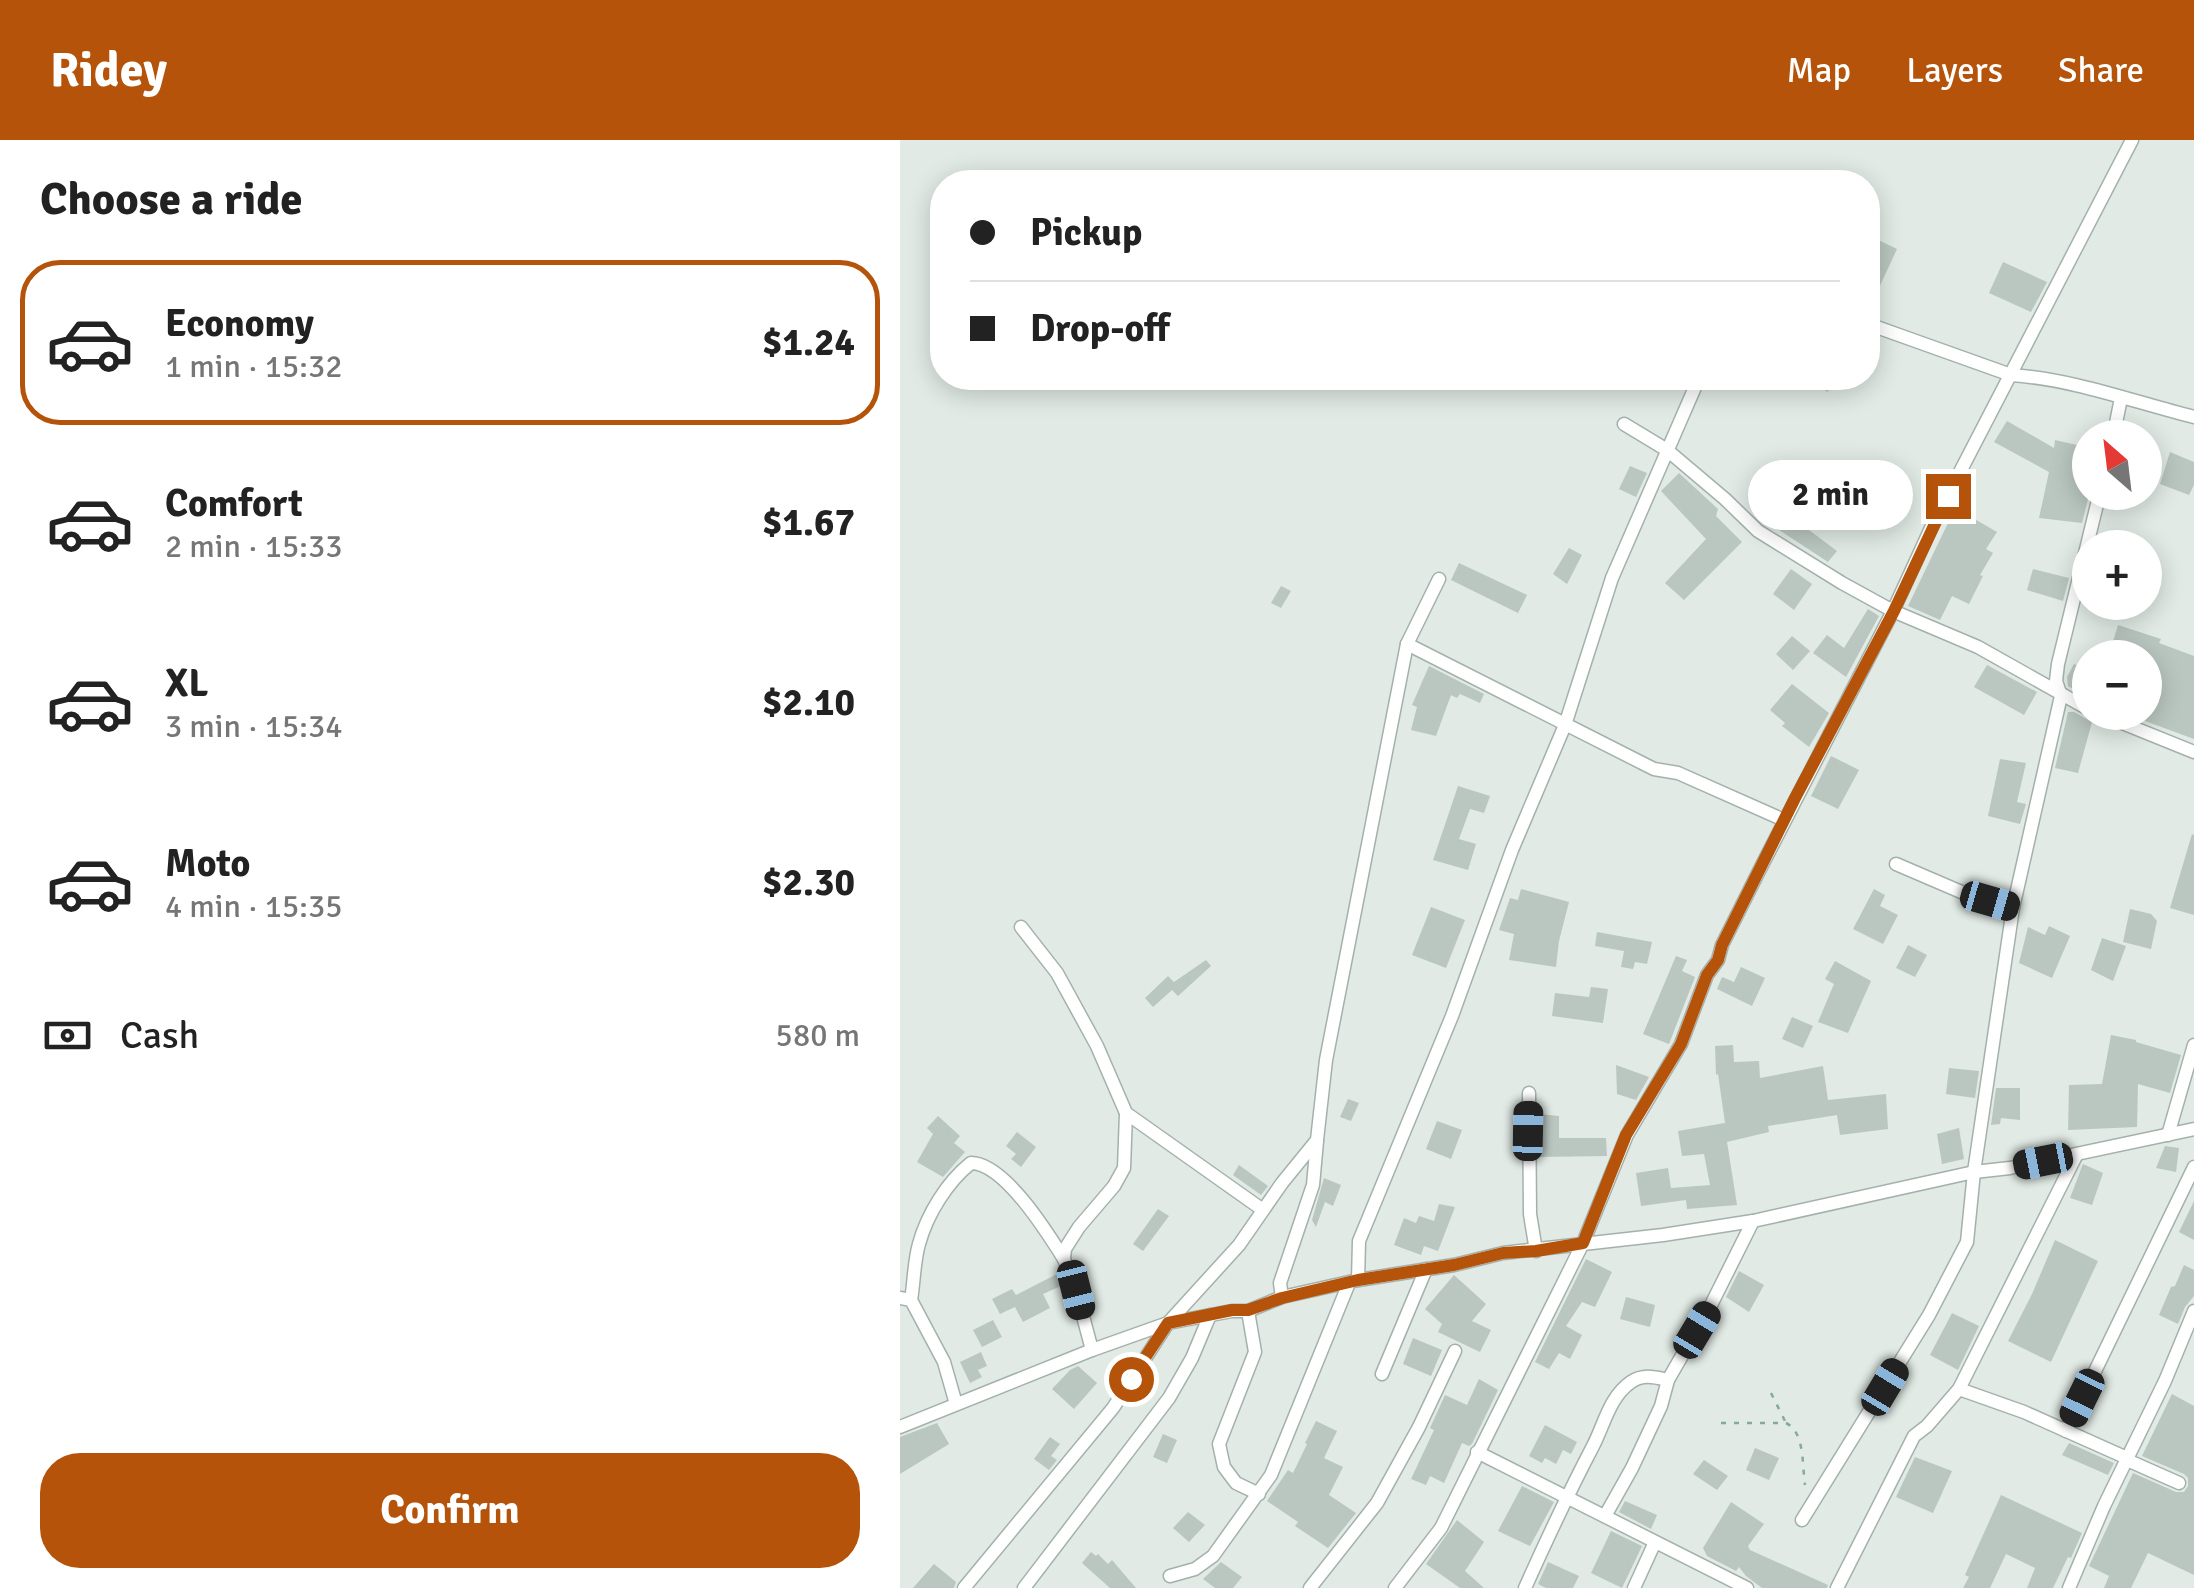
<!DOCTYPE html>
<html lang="en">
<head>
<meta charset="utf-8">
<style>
  :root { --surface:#fff; --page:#f6f6f6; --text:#222; --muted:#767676; --line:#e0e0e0; --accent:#b45309 }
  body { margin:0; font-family:Signika,sans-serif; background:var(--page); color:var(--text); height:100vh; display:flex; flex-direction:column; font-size:38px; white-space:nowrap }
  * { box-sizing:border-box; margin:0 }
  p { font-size:32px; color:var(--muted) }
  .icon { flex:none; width:55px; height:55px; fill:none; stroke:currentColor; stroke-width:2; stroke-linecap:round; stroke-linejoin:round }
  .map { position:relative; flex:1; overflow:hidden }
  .panel { display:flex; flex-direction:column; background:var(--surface); width:900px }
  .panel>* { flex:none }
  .banner { position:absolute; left:30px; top:30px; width:950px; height:220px; border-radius:40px; box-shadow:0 5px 25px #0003; display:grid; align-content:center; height:220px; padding:0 40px; background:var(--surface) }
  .needle { width:65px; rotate:332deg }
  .tools { position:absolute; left:1172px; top:280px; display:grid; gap:20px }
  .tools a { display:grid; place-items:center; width:90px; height:90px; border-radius:50%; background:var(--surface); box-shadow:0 5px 25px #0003; font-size:50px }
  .end { position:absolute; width:45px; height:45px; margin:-22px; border:12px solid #b45309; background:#fff; box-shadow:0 0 0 5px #fff }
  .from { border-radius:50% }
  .bubble { position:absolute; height:70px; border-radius:35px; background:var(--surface); box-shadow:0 5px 25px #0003; font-size:32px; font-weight:800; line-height:70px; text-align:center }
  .car { position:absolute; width:30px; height:60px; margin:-30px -15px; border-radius:12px; box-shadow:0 0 8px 2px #0007; background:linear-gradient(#222 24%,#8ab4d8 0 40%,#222 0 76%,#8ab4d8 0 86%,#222 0) }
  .banner b { display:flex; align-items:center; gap:35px; height:95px; font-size:38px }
  .banner b+b { border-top:2px solid var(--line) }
  .banner i { width:25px; height:25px; background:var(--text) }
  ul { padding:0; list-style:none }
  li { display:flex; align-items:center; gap:30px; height:165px; margin:0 20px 15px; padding:0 20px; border:5px solid transparent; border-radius:40px }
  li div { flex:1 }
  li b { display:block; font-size:38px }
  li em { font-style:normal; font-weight:800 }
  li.active { border-color:var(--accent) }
  li>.icon { width:90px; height:90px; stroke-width:1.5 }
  h2 { padding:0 40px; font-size:45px; line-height:120px }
  .pay { display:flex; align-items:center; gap:25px; height:110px; padding:0 40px; font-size:38px }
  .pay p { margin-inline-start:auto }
  .cta { display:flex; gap:20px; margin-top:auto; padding:20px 40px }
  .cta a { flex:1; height:115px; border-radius:40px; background:var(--accent); color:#fff; font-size:40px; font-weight:800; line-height:115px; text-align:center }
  header { display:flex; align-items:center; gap:60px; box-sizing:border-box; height:140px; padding:0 50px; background:var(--accent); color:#fff }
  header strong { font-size:48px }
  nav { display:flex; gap:55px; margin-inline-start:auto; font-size:35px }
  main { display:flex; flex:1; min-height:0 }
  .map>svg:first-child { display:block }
  .building { fill:#bac7c0 }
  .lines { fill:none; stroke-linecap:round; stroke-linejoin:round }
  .minor-casing { stroke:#a4b1ab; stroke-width:15 }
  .path { stroke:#85aa99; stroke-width:2.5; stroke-dasharray:5 8; stroke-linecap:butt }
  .minor { stroke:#fff; stroke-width:12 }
  .route { stroke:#b45309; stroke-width:12 }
</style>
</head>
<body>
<header>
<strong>Ridey</strong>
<nav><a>Map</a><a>Layers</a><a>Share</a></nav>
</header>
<main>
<section class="panel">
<h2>Choose a ride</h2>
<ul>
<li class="active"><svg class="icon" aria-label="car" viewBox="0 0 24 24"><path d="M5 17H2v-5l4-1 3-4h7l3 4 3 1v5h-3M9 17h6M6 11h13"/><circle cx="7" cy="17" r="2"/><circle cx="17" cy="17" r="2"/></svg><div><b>Economy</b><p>1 min · 15:32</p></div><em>$1.24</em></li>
<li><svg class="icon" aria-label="car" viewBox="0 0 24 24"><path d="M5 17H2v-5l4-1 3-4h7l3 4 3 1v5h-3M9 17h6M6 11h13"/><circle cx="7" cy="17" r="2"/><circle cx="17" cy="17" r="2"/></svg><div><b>Comfort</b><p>2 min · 15:33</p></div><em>$1.67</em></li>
<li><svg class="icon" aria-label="car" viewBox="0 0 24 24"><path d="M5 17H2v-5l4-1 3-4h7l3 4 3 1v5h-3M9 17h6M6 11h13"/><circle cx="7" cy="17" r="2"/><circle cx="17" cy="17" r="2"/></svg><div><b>XL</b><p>3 min · 15:34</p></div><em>$2.10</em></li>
<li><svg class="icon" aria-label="car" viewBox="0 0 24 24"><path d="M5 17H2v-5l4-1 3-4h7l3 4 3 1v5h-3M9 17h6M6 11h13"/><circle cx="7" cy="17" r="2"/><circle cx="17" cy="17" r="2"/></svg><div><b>Moto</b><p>4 min · 15:35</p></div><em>$2.30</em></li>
</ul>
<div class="pay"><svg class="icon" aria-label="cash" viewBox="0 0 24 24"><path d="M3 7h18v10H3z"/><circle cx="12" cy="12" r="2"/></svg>Cash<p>580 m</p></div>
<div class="cta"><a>Confirm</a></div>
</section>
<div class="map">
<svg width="1294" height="1448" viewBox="0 0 1294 1448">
  <rect width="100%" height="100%" fill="#e1eae5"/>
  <!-- building -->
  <g class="building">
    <path d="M968 95 997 109 977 152 968 147Z"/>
    <path d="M1103 122 1147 142 1131 172 1089 153Z"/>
    <path d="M911 238H942L927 252Z"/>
    <path d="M1107 281 1154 308 1155 300 1190 308V351L1182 383 1139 378 1149 332 1094 302Z"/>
    <path d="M1270 312 1294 322V345L1289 355 1260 344Z"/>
    <path d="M730 326 747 333 736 357 719 349Z"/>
    <path d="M779 333 818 369 816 376 842 402 784 460 765 443 806 399 761 351Z"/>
    <path d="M1059 370 1097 392 1086 409 1093 413 1080 435 1083 436 1069 464 1052 456 1040 480 1008 466 1048 383Z"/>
    <path d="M885 372 937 411 928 422 873 386Z"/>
    <path d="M669 408 682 415 667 444 653 434Z"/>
    <path d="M559 423 627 455 618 473 551 440Z"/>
    <path d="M891 429 912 444 894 470 873 454Z"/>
    <path d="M1133 429 1169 438 1163 461 1127 450Z"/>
    <path d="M381 446 391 451 381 468 371 463Z"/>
    <path d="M968 469 979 476 946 537 913 513 927 495 944 508Z"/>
    <path d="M1218 485 1261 499 1259 503 1294 516V599L1245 581V518H1208Z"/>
    <path d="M892 496 910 511 893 530 876 514Z"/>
    <path d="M1174 524 1190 531V559L1168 546 1167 537Z"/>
    <path d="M1087 525 1137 552 1124 575 1074 547Z"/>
    <path d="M529 526 584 554 580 563 560 554 557 558 551 555 536 596 511 590 517 567 512 565Z"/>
    <path d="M892 544 929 573 909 607 882 586 885 583 870 570Z"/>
    <path d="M1168 572H1174L1192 582 1178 633 1155 628Z"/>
    <path d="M931 616 959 630 938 669 911 656Z"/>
    <path d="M1100 619 1126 623 1117 662 1126 664 1120 684 1088 676Z"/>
    <path d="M558 646 590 656 584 673 570 669 559 699 576 704 568 730 533 720Z"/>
    <path d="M1292 694 1294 695V775L1270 768Z"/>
    <path d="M621 749 669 762 659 801 656 827 609 820 614 794 599 790 610 758 618 760Z"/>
    <path d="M974 749 985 755 980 766 998 775 983 804 953 789Z"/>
    <path d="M531 767 565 780 546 828 512 815Z"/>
    <path d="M1230 769 1251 774 1257 781 1251 809 1223 802Z"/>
    <path d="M1149 786 1170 796 1152 838 1119 823 1128 787 1145 795Z"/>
    <path d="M697 792 752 802 747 824 735 822 733 829 721 827 724 811 695 806Z"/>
    <path d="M1202 798 1226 806 1213 841 1191 830Z"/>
    <path d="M1008 805 1027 815 1015 837 996 828Z"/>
    <path d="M776 816 787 820 782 831 795 837 769 904 743 894Z"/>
    <path d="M306 820 311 826 278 856 272 850 253 867 245 858 268 836 274 842Z"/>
    <path d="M935 821 971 841 948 893 918 882 934 844 925 839Z"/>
    <path d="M841 827 865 838 852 866 817 849 822 837 834 842Z"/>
    <path d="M691 847 708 849 703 883 652 876 655 853 689 857Z"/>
    <path d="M892 877 913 886 903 908 882 899Z"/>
    <path d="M1211 895 1236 900V902L1281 915 1270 953 1238 944 1237 987 1168 990 1169 945 1202 944Z"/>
    <path d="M833 905 834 922 859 921 860 938 923 926 928 960 986 954 988 989 940 995 937 975 868 986 869 992 827 1002 837 1065 787 1069 786 1060 741 1066 736 1033 768 1028 771 1048 810 1045 804 1014 782 1016 778 991 825 983 818 934 816 935 815 906Z"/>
    <path d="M716 925 749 937 736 960 717 954Z"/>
    <path d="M1049 928 1079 931 1075 958 1046 954Z"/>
    <path d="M1096 948H1120V980L1101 978 1100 984 1091 985Z"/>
    <path d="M448 959 459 963 451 981 440 977Z"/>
    <path d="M639 974 659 976V998H706L707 1016 640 1017Z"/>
    <path d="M38 976 60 996 54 1003 65 1012 43 1037 17 1022 33 994 27 988Z"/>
    <path d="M537 981 562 990 551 1019 526 1009Z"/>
    <path d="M1059 988 1064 1019 1042 1024 1037 994Z"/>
    <path d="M117 992 136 1007 121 1027 111 1019 116 1014 106 1006Z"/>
    <path d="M1265 1006 1279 1008 1276 1032 1256 1028Z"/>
    <path d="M1183 1024 1203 1033 1192 1065 1170 1058Z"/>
    <path d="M339 1025 368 1046 361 1055 333 1035Z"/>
    <path d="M424 1038 441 1045 433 1066 425 1062 416 1087 412 1080Z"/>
    <path d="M1294 1061V1100L1279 1092Z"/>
    <path d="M539 1064 555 1067 538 1111 524 1106 521 1115 494 1105 504 1078 516 1083 519 1076 534 1081Z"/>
    <path d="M258 1069 269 1076 243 1111 233 1104Z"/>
    <path d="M1155 1100 1198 1121 1151 1222 1108 1201 1132 1154Z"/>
    <path d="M686 1119 712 1132 695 1167 682 1162 666 1186 682 1195 670 1219 659 1213 649 1229 635 1222Z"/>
    <path d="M1284 1125 1294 1130V1156L1285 1167 1278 1184 1259 1175 1271 1147 1275 1146Z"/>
    <path d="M839 1131 864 1145 849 1172 826 1157Z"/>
    <path d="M159 1133 163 1145 143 1154 150 1168 123 1182 115 1167 100 1174 92 1159 112 1149 116 1155Z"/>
    <path d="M554 1135 586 1164 572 1181 591 1190 580 1212 538 1192 542 1184 525 1169Z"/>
    <path d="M726 1157 755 1165 750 1187 720 1179Z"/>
    <path d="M1052 1173 1079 1186 1058 1230 1030 1215Z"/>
    <path d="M93 1180 102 1197 82 1207 73 1190Z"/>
    <path d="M513 1198 542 1210 531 1236 503 1224Z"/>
    <path d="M81 1212 87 1226 78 1230 82 1237 70 1243 60 1222Z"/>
    <path d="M178 1226 197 1243 174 1269 152 1249 170 1230Z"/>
    <path d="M579 1239 598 1250 572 1304 569 1306 562 1303 544 1343 530 1336 526 1345 511 1339 534 1290 530 1288 545 1255 567 1265Z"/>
    <path d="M1272 1254 1294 1266V1435L1248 1413 1231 1448H1204L1209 1436 1189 1426 1233 1333 1276 1352H1284L1288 1346V1338L1284 1334 1242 1316Z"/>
    <path d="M416 1281 437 1291 424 1318 443 1327 429 1355 456 1373 428 1408 395 1386 398 1382 367 1361 388 1330 393 1333 407 1304 405 1303Z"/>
    <path d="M37 1283 49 1304 0 1334V1297Z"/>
    <path d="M645 1285 677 1302 671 1314 663 1310 656 1324 645 1318 642 1323 629 1316Z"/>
    <path d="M263 1294 277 1300 267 1323 253 1317Z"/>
    <path d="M150 1297 160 1304 151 1316 157 1320 149 1330 134 1319Z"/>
    <path d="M1169 1303 1214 1323 1208 1335 1162 1315Z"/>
    <path d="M855 1308 879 1318 869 1340 846 1330Z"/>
    <path d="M1015 1317 1052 1331 1033 1373 996 1357Z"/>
    <path d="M804 1320 828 1336 817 1350 793 1334Z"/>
    <path d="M622 1346 654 1362 630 1406 598 1391Z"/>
    <path d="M1101 1355 1182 1393 1171 1418 1168 1417 1153 1448H1127L1135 1428 1106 1414 1090 1448H1063L1069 1437 1065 1435Z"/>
    <path d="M725 1361 757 1375 751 1389 719 1372Z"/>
    <path d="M831 1362 864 1384 848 1406 850 1410 928 1445 927 1448H862L846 1436 839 1427 836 1431 807 1416 803 1408Z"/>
    <path d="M288 1372 305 1385 289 1402 273 1388Z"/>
    <path d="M557 1380 584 1402 565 1431 584 1448H560L526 1424Z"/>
    <path d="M711 1391 742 1406 722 1448 691 1433Z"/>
    <path d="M191 1412 196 1416 198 1414 208 1424 212 1420 236 1448H210L182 1423Z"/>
    <path d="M321 1422 342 1437 333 1448H315L303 1439Z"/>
    <path d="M648 1422 679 1436 673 1448H646L638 1444Z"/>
    <path d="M34 1424 56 1442 54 1448H13Z"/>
  </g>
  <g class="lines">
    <defs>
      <g id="minor">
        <path d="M968 184 1111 235C1173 239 1234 262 1294 277"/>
        <path d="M724 284 767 310 825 359 858 391 942 443 993 471 1078 507 1190 570"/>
        <path d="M1213 298 1221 258"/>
        <path d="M507 504 754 629 778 633 884 680"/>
        <path d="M1195 572 1294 612"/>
        <path d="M996 724 1066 754 1113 768"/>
        <path d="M121 787 157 833 197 906 226 973 224 1028 214 1046 179 1087 165 1109 164 1119 176 1150 192 1210"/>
        <path d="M629 953 630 1074 636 1111"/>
        <path d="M226 973 363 1070"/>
        <path d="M1268 995 1294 905"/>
        <path d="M458 1140 459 1101 552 876 612 710 665 585 712 438 799 238"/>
        <path d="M382 1157 380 1143 413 1045 417 1001"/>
        <path d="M0 1158 11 1160 44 1222 56 1264"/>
        <path d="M11 1160C14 1142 14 1121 19 1104 27 1074 48 1041 71 1023 104 1023 147 1092 164 1119"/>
        <path d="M348 1171 355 1212 319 1304 324 1327 336 1343 359 1354"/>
        <path d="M482 1234 526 1129"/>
        <path d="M1059 1249 1124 1272 1227 1318"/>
        <path d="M0 1287 192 1210 268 1183 332 1171H348L382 1157 458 1140 554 1125 603 1113 763 1095 853 1081 1074 1032 1110 1028 1294 989"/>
        <path d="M1166 1291 1294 1027"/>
        <path d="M577 1312 847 1448"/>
        <path d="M1227 1320 1279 1343"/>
        <path d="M705 1376 732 1328 761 1266 768 1240 810 1167 853 1081"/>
        <path d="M902 1380 1029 1175 1067 1102 1074 1032 1113 768 1161 556 1156 541 1158 524 1200 352"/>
        <path d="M270 1436 295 1429 313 1416 371 1335 449 1143"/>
        <path d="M64 1448 213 1268 268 1183 339 1105 382 1043 417 1000 426 920 507 504 539 439"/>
        <path d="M124 1448 269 1258 292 1218 310 1175"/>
        <path d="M410 1448 477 1363 519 1287 555 1211"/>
        <path d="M495 1448 541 1388 683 1103 727 995 781 904 807 835 818 820 822 805 860 729 993 471 1032 386 1232 0"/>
        <path d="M625 1448C646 1401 668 1354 692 1308 704 1286 709 1257 731 1242 743 1234 754 1237 768 1240"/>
        <path d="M734 1448 755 1402"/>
        <path d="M937 1448 1014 1296 1027 1286 1059 1249 1177 1014"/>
        <path d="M1169 1448 1204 1366 1265 1241 1294 1171"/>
      </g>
    </defs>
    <!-- minor casing -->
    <use href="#minor" class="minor-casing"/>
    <!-- path -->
    <g class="path">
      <path d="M871 1253 886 1283"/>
      <path d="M821 1283H886C905 1292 902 1325 905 1345"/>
    </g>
    <!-- minor -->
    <use href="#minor" class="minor"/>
  </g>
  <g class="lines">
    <!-- route -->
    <path class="route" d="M231 1239 268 1183 332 1170H348L382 1158 458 1140 554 1125 603 1113 636 1111 683 1103 726 995 781 904 807 835 818 820 822 805 895 658 994 471 1048 356"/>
  </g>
</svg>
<div class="tools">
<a><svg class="needle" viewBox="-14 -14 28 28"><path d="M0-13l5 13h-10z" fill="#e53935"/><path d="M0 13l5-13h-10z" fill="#767676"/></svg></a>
<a>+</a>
<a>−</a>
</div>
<i class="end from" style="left:231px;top:1239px"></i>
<i class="end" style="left:1048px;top:356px"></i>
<div class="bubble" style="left:848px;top:320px;width:165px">2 min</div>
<i class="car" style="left:1090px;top:761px;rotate:106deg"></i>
<i class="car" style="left:628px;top:991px;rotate:1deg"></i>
<i class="car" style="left:1143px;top:1021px;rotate:259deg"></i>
<i class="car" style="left:176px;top:1150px;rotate:166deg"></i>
<i class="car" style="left:797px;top:1190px;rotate:31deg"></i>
<i class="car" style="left:985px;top:1247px;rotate:31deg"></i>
<i class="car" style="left:1182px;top:1258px;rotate:206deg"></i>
<div class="banner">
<b><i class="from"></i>Pickup</b>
<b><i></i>Drop-off</b>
</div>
</div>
</main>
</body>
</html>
